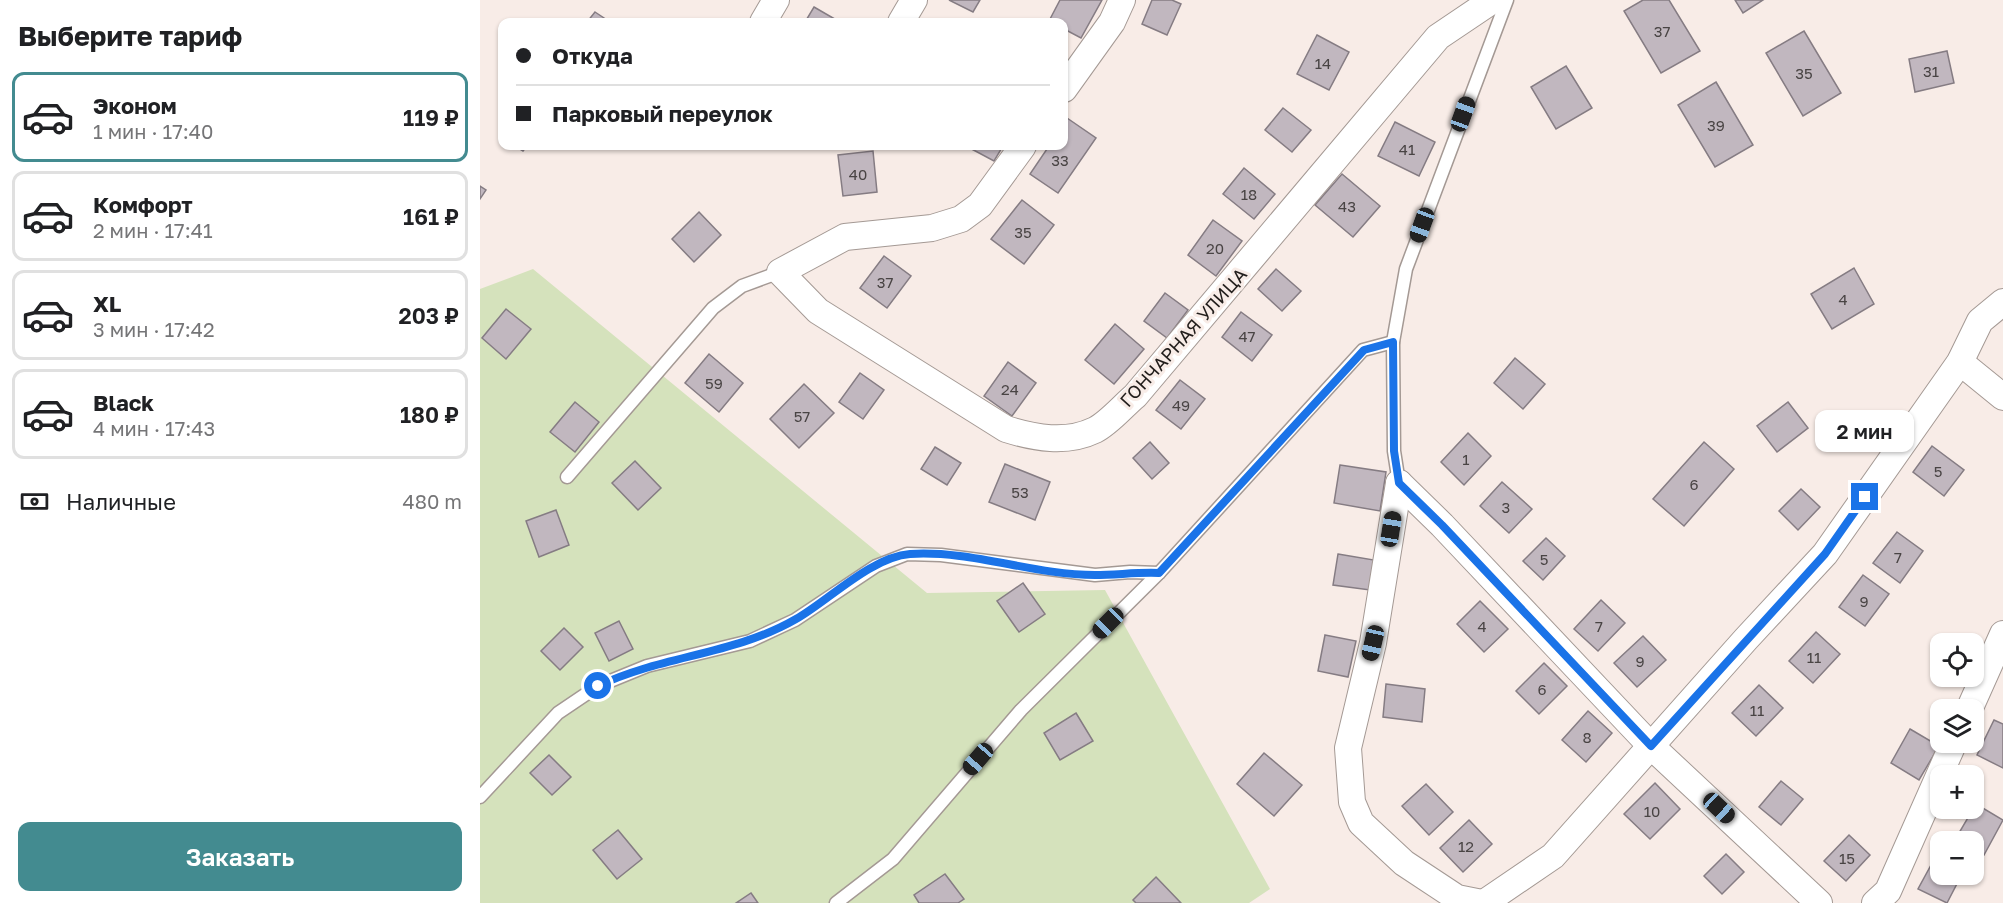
<!DOCTYPE html>
<html lang="ru">
<head>
<meta charset="utf-8">
<style>
  :root { --surface:#fff; --page:#f6f6f6; --text:#202124; --muted:#757577; --line:#e0e0e0; --accent:#438b90 }
  body { margin:0; font-family:"Golos Text",sans-serif; background:var(--page); color:var(--text); height:100vh; display:flex; flex-direction:column; font-size:22px; white-space:nowrap }
  * { box-sizing:border-box; margin:0 }
  p { font-size:20px; color:var(--muted) }
  .icon { flex:none; width:33px; height:33px; fill:none; stroke:currentColor; stroke-width:2; stroke-linecap:round; stroke-linejoin:round }
  .map { position:relative; flex:1; overflow:hidden }
  .panel { display:flex; flex-direction:column; background:var(--surface); width:480px }
  .panel>* { flex:none }
  .banner { position:absolute; left:18px; top:18px; width:570px; height:132px; border-radius:12px; box-shadow:0 2px 4px #0004; display:grid; align-content:center; height:132px; padding:0 18px; background:var(--surface) }
  .controls { position:absolute; left:1450px; top:633px; display:grid; gap:12px }
  .controls a { display:grid; place-items:center; width:54px; height:54px; border-radius:12px; background:var(--surface); box-shadow:0 2px 4px #0004; font-size:30px }
  .end { position:absolute; width:27px; height:27px; margin:-14px; border:8px solid #1a73e8; background:#fff; box-shadow:0 0 0 3px #fff }
  .from { border-radius:50% }
  .bubble { position:absolute; height:42px; border-radius:12px; background:var(--surface); box-shadow:0 2px 4px #0004; font-size:20px; font-weight:600; line-height:42px; text-align:center }
  .car { position:absolute; width:18px; height:36px; margin:-18px -9px; border-radius:8px; box-shadow:0 0 4px 2px #0007; background:linear-gradient(#222 24%,#8ab4d8 0 40%,#222 0 76%,#8ab4d8 0 86%,#222 0) }
  .banner b { display:flex; align-items:center; gap:21px; height:57px; font-size:22px }
  .banner b+b { border-top:2px solid var(--line) }
  .banner i { width:15px; height:15px; background:var(--text) }
  ul { padding:0; list-style:none }
  li { display:flex; align-items:center; gap:18px; height:90px; margin:0 12px 9px; padding:0 6px; border:3px solid var(--line); border-radius:12px }
  li div { flex:1 }
  li b { display:block; font-size:22px }
  li em { font-style:normal; font-weight:600 }
  li.current { border-color:var(--accent) }
  li>.icon { width:54px; height:54px; stroke-width:1.5 }
  h2 { padding:0 18px; font-size:27px; line-height:72px }
  .pay { display:flex; align-items:center; gap:15px; height:66px; padding:0 18px; font-size:22px }
  .pay p { margin-inline-start:auto }
  .primary-button { display:flex; gap:12px; margin-top:auto; padding:12px 18px }
  .primary-button a { flex:1; height:69px; border-radius:12px; background:var(--accent); color:#fff; font-size:24px; font-weight:600; line-height:69px; text-align:center }
  main { display:flex; flex:1; min-height:0 }
  .map>svg:first-child { display:block }
  .green { fill:#d5e2bc }
  .building { fill:#c1b7bf; stroke:#857c83; stroke-width:1.5 }
  .lines { fill:none; stroke-linecap:round; stroke-linejoin:round }
  .service-casing { stroke:#a49994; stroke-width:15 }
  .minor-casing { stroke:#a49994; stroke-width:28 }
  .service { stroke:#fff; stroke-width:12 }
  .minor { stroke:#fff; stroke-width:26 }
  .route { stroke:#1a73e8; stroke-width:8 }
  .labels { text-anchor:middle; dominant-baseline:central; stroke-width:6; stroke-linejoin:round; paint-order:stroke }
  .number-label { font-size:15px; fill:#494444 }
  .street-label { font-size:18px; fill:#211d1b; stroke:#f8ece7 }
</style>
</head>
<body>
<main>
<section class="panel">
<h2>Выберите тариф</h2>
<ul>
<li class="current"><svg class="icon" aria-label="car" viewBox="0 0 24 24"><path d="M5 17H2v-5l4-1 3-4h7l3 4 3 1v5h-3M9 17h6M6 11h13"/><circle cx="7" cy="17" r="2"/><circle cx="17" cy="17" r="2"/></svg><div><b>Эконом</b><p>1 мин · 17:40</p></div><em>119 ₽</em></li>
<li><svg class="icon" aria-label="car" viewBox="0 0 24 24"><path d="M5 17H2v-5l4-1 3-4h7l3 4 3 1v5h-3M9 17h6M6 11h13"/><circle cx="7" cy="17" r="2"/><circle cx="17" cy="17" r="2"/></svg><div><b>Комфорт</b><p>2 мин · 17:41</p></div><em>161 ₽</em></li>
<li><svg class="icon" aria-label="car" viewBox="0 0 24 24"><path d="M5 17H2v-5l4-1 3-4h7l3 4 3 1v5h-3M9 17h6M6 11h13"/><circle cx="7" cy="17" r="2"/><circle cx="17" cy="17" r="2"/></svg><div><b>XL</b><p>3 мин · 17:42</p></div><em>203 ₽</em></li>
<li><svg class="icon" aria-label="car" viewBox="0 0 24 24"><path d="M5 17H2v-5l4-1 3-4h7l3 4 3 1v5h-3M9 17h6M6 11h13"/><circle cx="7" cy="17" r="2"/><circle cx="17" cy="17" r="2"/></svg><div><b>Black</b><p>4 мин · 17:43</p></div><em>180 ₽</em></li>
</ul>
<div class="pay"><svg class="icon" aria-label="cash" viewBox="0 0 24 24"><path d="M3 7h18v10H3z"/><circle cx="12" cy="12" r="2"/></svg>Наличные<p>480 m</p></div>
<div class="primary-button"><a>Заказать</a></div>
</section>
<div class="map">
<svg width="1523" height="903" viewBox="0 0 1523 903">
  <rect width="100%" height="100%" fill="#f8ece7"/>
  <!-- green -->
  <path class="green" d="M53 269 447 593 625 590 790 889 769 903H0V289Z"/>
  <!-- building -->
  <g class="building">
    <path d="M469 0H500L493 12Z"/>
    <path d="M580 0H622L601 38 584 29V22L569 21Z"/>
    <path d="M672 0H692L701 4 687 35 662 24Z"/>
    <path d="M1163 0H1189L1220 51 1181 73 1144 11Z"/>
    <path d="M1255 0H1283L1263 13Z"/>
    <path d="M334 7 360 22H325Z"/>
    <path d="M115 12 130 22H107Z"/>
    <path d="M1324 31 1361 93 1323 116 1286 53Z"/>
    <path d="M837 35 869 52 849 90 817 74Z"/>
    <path d="M1467 51 1474 83 1435 92 1429 59Z"/>
    <path d="M1086 66 1112 108 1076 129 1051 87Z"/>
    <path d="M1236 82 1273 145 1235 167 1198 105Z"/>
    <path d="M803 108 831 130 812 152 785 130Z"/>
    <path d="M587 118 616 138 578 193 550 174 569 146H584V124Z"/>
    <path d="M915 122 955 142 939 176 898 156Z"/>
    <path d="M35 146H47L43 151Z"/>
    <path d="M486 146H523L514 161Z"/>
    <path d="M393 151 397 192 363 196 358 155Z"/>
    <path d="M764 168 795 194 774 219 743 194Z"/>
    <path d="M862 174 900 206 873 237 835 205Z"/>
    <path d="M0 186 6 190 0 199Z"/>
    <path d="M542 200 574 225 544 264 511 239Z"/>
    <path d="M219 212 241 235 214 262 192 239Z"/>
    <path d="M733 220 762 241 736 276 708 255Z"/>
    <path d="M404 256 431 276 407 308 380 288Z"/>
    <path d="M1374 268 1394 304 1352 329 1331 294Z"/>
    <path d="M796 269 821 291 802 311 778 289Z"/>
    <path d="M685 293 708 310 687 338 664 321Z"/>
    <path d="M26 309 51 329 26 359 2 338Z"/>
    <path d="M761 312 792 335 772 361 742 337Z"/>
    <path d="M635 324 664 349 634 384 605 360Z"/>
    <path d="M229 354 263 383 239 412 205 383Z"/>
    <path d="M1035 358 1065 384 1043 409 1014 383Z"/>
    <path d="M528 362 556 383 532 416 504 396Z"/>
    <path d="M380 373 404 390 383 419 359 402Z"/>
    <path d="M700 380 725 399 701 429 676 410Z"/>
    <path d="M324 384 354 413 319 448 290 419Z"/>
    <path d="M95 402 119 422 95 452 70 432Z"/>
    <path d="M1308 402 1328 428 1297 452 1277 426Z"/>
    <path d="M988 433 1011 456 984 485 961 462Z"/>
    <path d="M670 442 689 463 672 479 653 458Z"/>
    <path d="M1224 442 1254 469 1204 526 1173 499Z"/>
    <path d="M1452 446 1484 470 1464 496 1433 472Z"/>
    <path d="M455 447 481 463 467 485 441 469Z"/>
    <path d="M155 461 181 488 158 510 132 483Z"/>
    <path d="M525 464 570 482 555 520 509 502Z"/>
    <path d="M860 465 906 472 900 511 854 503Z"/>
    <path d="M1022 482 1052 509 1029 533 1000 506Z"/>
    <path d="M1321 489 1340 507 1318 530 1299 511Z"/>
    <path d="M76 510 89 545 59 557 46 521Z"/>
    <path d="M1417 532 1443 551 1420 583 1393 563Z"/>
    <path d="M1066 538 1085 556 1063 580 1043 561Z"/>
    <path d="M858 554 894 560 890 590 853 585Z"/>
    <path d="M1383 575 1409 594 1385 626 1359 607Z"/>
    <path d="M543 583 565 614 539 632 517 601Z"/>
    <path d="M1121 600 1145 623 1118 651 1094 629Z"/>
    <path d="M1000 601 1028 629 1004 652 977 624Z"/>
    <path d="M139 621 153 649 129 661 115 633Z"/>
    <path d="M84 628 103 647 80 670 61 651Z"/>
    <path d="M1336 632 1360 654 1333 683 1309 661Z"/>
    <path d="M845 635 876 641 868 677 838 671Z"/>
    <path d="M1163 636 1186 660 1157 687 1134 663Z"/>
    <path d="M1064 663 1087 686 1059 714 1036 691Z"/>
    <path d="M906 684 945 689 942 722 903 717Z"/>
    <path d="M1279 685 1303 708 1276 736 1252 713Z"/>
    <path d="M1108 711 1132 733 1106 762 1082 740Z"/>
    <path d="M596 713 613 741 580 760 564 733Z"/>
    <path d="M1514 720 1523 724V768L1497 755Z"/>
    <path d="M1430 729 1459 746 1439 780 1411 763Z"/>
    <path d="M784 753 822 785 794 816 757 784Z"/>
    <path d="M69 755 91 777 72 795 50 773Z"/>
    <path d="M1301 781 1323 799 1301 825 1279 807Z"/>
    <path d="M1175 783 1200 809 1170 839 1144 814Z"/>
    <path d="M946 784 973 812 949 835 922 806Z"/>
    <path d="M1496 804 1523 820 1504 855 1494 849V842H1482L1476 838Z"/>
    <path d="M989 820 1012 844 983 872 960 848Z"/>
    <path d="M138 830 162 859 137 879 113 850Z"/>
    <path d="M1369 835 1390 855 1366 881 1344 861Z"/>
    <path d="M1246 854 1264 872 1242 894 1224 876Z"/>
    <path d="M1457 854 1461 857V874H1482L1467 903 1438 889Z"/>
    <path d="M465 874 484 899 478 903H439L434 895Z"/>
    <path d="M676 877 701 903H656L653 900Z"/>
    <path d="M271 893 278 903H256Z"/>
  </g>
  <g class="lines">
    <defs>
      <g id="service">
        <path d="M87 477 233 308 262 286 300 272"/>
        <path d="M919 483 914 451 913 342 926 269 1027 0"/>
        <path d="M0 797 78 713 118 686 167 666 270 641 315 620 396 566 427 554 461 555 615 575 650 572 679 573"/>
        <path d="M356 903 413 859 541 710 679 573 883 350 913 342"/>
      </g>
      <g id="minor">
        <path d="M283 22 296 0"/>
        <path d="M421 22 434 0"/>
        <path d="M584 89 632 22 642 0"/>
        <path d="M543 146 500 205 481 219 452 228 365 237 300 272 338 311 526 429C555 438 586 444 615 430 629 423 643 406 655 396L958 37 1013 0"/>
        <path d="M1480 362 1523 397"/>
        <path d="M919 483 962 525 1171 746 1339 903"/>
        <path d="M919 483 893 643 868 748 872 802 881 823 924 863 977 898 1002 903"/>
        <path d="M1489 710 1523 634"/>
        <path d="M1004 903 1073 856 1266 639 1345 554 1480 362 1500 321 1523 302"/>
        <path d="M1395 903 1408 891 1474 742"/>
      </g>
    </defs>
    <!-- service casing -->
    <use href="#service" class="service-casing"/>
    <!-- minor casing -->
    <use href="#minor" class="minor-casing"/>
    <!-- service -->
    <use href="#service" class="service"/>
    <!-- minor -->
    <use href="#minor" class="minor"/>
  </g>
  <g class="lines">
    <!-- route -->
    <path class="route" d="M118 686C183 655 254 655 316 619 348 601 391 557 430 554 492 550 553 575 615 575 637 575 657 572 679 573L884 350 913 342 914 451 919 483 962 525 1171 746 1345 554 1385 497"/>
  </g>
  <g class="labels">
    <!-- number labels -->
    <g class="number-label">
      <text x="1182" y="31">37</text>
      <text x="843" y="63">14</text>
      <text x="1451" y="71">31</text>
      <text x="1324" y="73">35</text>
      <text x="1236" y="125">39</text>
      <text x="927" y="149">41</text>
      <text x="580" y="160">33</text>
      <text x="378" y="174">40</text>
      <text x="769" y="194">18</text>
      <text x="867" y="206">43</text>
      <text x="543" y="232">35</text>
      <text x="735" y="248">20</text>
      <text x="405" y="282">37</text>
      <text x="1363" y="299">4</text>
      <text x="767" y="336">47</text>
      <text x="234" y="383">59</text>
      <text x="530" y="389">24</text>
      <text x="701" y="405">49</text>
      <text x="322" y="416">57</text>
      <text x="986" y="459">1</text>
      <text x="1458" y="471">5</text>
      <text x="1214" y="484">6</text>
      <text x="540" y="492">53</text>
      <text x="1026" y="507">3</text>
      <text x="1418" y="557">7</text>
      <text x="1064" y="559">5</text>
      <text x="1384" y="601">9</text>
      <text x="1002" y="626">4</text>
      <text x="1119" y="626">7</text>
      <text x="1334" y="657">11</text>
      <text x="1160" y="661">9</text>
      <text x="1062" y="689">6</text>
      <text x="1277" y="710">11</text>
      <text x="1107" y="737">8</text>
      <text x="1172" y="811">10</text>
      <text x="986" y="846">12</text>
      <text x="1367" y="858">15</text>
    </g>
    <!-- street labels -->
    <g class="street-label">
      <text transform="translate(703 337) rotate(-48)">ГОНЧАРНАЯ УЛИЦА</text>
    </g>
  </g>
</svg>
<div class="controls">
<a><svg class="icon" aria-label="locate" viewBox="0 0 24 24"><circle cx="12" cy="12" r="6"/><path d="M12 2v4M12 18v4M2 12h4M18 12h4"/></svg></a>
<a><svg class="icon" aria-label="layers" viewBox="0 0 24 24"><path d="M12 4l9 5-9 5-9-5zM3 14l9 5 9-5"/></svg></a>
<a>+</a>
<a>−</a>
</div>
<i class="end from" style="left:118px;top:686px"></i>
<i class="end" style="left:1385px;top:497px"></i>
<div class="bubble" style="left:1335px;top:410px;width:99px">2 мин</div>
<i class="car" style="left:983px;top:114px;rotate:20deg"></i>
<i class="car" style="left:942px;top:225px;rotate:200deg"></i>
<i class="car" style="left:911px;top:529px;rotate:9deg"></i>
<i class="car" style="left:628px;top:623px;rotate:225deg"></i>
<i class="car" style="left:893px;top:643px;rotate:193deg"></i>
<i class="car" style="left:498px;top:759px;rotate:221deg"></i>
<i class="car" style="left:1239px;top:808px;rotate:133deg"></i>
<div class="banner">
<b><i class="from"></i>Откуда</b>
<b><i></i>Парковый переулок</b>
</div>
</div>
</main>
</body>
</html>
